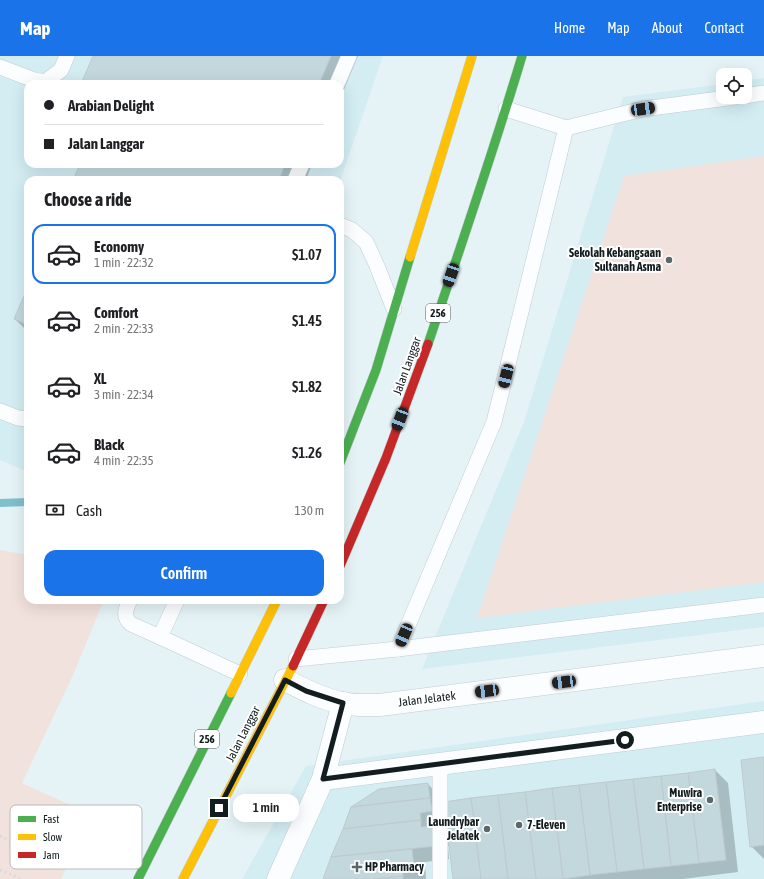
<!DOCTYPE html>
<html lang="en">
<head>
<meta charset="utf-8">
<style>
  :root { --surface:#fff; --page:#f6f6f6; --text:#202124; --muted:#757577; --line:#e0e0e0; --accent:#1a73e8 }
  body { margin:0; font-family:"Asap Condensed",sans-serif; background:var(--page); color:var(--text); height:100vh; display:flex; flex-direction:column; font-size:15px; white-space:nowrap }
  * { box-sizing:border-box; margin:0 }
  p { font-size:13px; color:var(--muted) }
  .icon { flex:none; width:22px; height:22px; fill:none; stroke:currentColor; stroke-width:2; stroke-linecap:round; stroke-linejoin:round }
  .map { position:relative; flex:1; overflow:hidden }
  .side { position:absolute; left:24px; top:120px; width:320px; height:428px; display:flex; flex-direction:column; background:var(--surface); border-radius:12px; box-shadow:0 4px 16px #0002 }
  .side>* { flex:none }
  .banner { position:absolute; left:24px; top:24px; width:320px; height:88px; border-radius:12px; box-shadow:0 4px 16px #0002; display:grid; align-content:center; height:88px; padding:0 20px; background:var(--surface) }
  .fabs { position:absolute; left:716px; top:12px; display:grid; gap:8px }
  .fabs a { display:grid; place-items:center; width:36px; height:36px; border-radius:8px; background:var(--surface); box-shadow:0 4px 16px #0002; font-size:20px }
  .end { position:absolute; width:18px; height:18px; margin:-9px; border:5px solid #131c1f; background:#fff; box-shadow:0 0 0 2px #fff }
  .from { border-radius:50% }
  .bubble { position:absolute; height:28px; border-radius:12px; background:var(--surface); box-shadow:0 4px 16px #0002; font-size:13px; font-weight:600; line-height:28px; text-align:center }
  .car { position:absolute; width:12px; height:24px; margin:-12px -6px; border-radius:5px; box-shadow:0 0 3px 1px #0007; background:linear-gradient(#222 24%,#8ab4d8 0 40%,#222 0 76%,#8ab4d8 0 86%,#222 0) }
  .banner b { display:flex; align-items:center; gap:14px; height:38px; font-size:15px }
  .banner b+b { border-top:1px solid var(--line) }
  .banner i { width:10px; height:10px; background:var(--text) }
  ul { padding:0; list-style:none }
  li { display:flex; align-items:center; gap:12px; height:60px; margin:0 8px 6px; padding:0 12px; border:2px solid transparent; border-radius:12px }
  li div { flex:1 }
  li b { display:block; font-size:15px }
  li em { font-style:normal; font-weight:600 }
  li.on { border-color:var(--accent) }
  li>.icon { width:36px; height:36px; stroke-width:1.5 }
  h2 { padding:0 20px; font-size:18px; line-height:48px }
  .pay { display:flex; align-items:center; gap:10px; height:44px; padding:0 20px; font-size:15px }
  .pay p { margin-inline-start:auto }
  .action { display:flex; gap:8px; margin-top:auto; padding:8px 20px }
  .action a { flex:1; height:46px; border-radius:12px; background:var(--accent); color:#fff; font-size:16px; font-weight:600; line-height:46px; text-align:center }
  header { display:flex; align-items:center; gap:24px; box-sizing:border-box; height:56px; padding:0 20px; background:var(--accent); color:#fff }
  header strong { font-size:19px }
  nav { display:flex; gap:22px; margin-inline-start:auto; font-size:14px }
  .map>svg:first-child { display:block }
  .built { fill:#d3edf3; fill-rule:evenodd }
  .green { fill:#f2e2dd }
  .shadow { fill:#0003 }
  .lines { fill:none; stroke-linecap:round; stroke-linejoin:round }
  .stream { stroke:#80bfcd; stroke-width:8 }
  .building { fill:#c2d8dd; stroke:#bfcacd }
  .lane-casing { stroke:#c2cdcf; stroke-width:16 }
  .street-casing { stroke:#c2cdcf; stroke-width:23 }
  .fast-casing { stroke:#c2cdcf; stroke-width:10 }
  .slow-casing { stroke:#c2cdcf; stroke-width:10 }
  .jam-casing { stroke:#c2cdcf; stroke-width:10 }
  .path { stroke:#d5dadb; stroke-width:2.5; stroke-dasharray:2 3; stroke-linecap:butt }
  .lane { stroke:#fbfdfe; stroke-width:15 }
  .street { stroke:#fbfdfe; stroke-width:22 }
  .fast { stroke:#4caf50; stroke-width:9 }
  .slow { stroke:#ffc107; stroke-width:9 }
  .jam { stroke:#c62828; stroke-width:9 }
  .route { stroke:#131c1f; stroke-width:5 }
  .poi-dot { fill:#5c676a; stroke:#fff; stroke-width:1.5 }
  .labels { text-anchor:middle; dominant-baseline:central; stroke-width:4; stroke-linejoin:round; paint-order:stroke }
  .shield { fill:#fff; stroke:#5a6062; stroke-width:1 }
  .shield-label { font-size:11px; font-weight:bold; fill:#131c1f }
  .poi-label { font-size:12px; font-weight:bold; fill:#131c1f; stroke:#fff; text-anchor:end }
  .street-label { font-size:12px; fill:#131c1f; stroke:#fff }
  .key { fill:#fff; stroke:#b8bbbc; stroke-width:1 }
  .key-label { font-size:11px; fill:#131c1f }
</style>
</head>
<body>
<header>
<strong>Map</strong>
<nav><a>Home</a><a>Map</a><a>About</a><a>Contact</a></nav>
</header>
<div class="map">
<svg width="764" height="823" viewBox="0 0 764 823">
  <rect width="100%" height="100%" fill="#e5f3f6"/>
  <!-- built -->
  <g class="built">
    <path d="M0 0H383L340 125V124H28V416L0 404ZM28 28H340V108H28Z"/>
    <path d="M764 22V571L422 613 524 366 623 41 723 28V41H745V25Z"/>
    <path d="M764 645V823H242L306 710Z"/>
  </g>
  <!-- green -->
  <g class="green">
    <path d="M764 100V526L477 562 624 120Z"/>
    <path d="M0 494 28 499V544H104L73 619 22 727 90 758 61 823H0Z"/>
  </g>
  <!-- shadow -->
  <g class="shadow">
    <path d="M94 0H358L340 43V28H82Z"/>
    <path d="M81 108H312L306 124H74Z"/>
    <path d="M28 233V276L15 263Z"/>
    <path d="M764 703V803L751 790Z"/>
    <path d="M715 714 728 727 738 816 683 823H454L450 790H448L449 803 425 806 426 823H324L352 752 428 728 441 742 433 770 450 786Z"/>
  </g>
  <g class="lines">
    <!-- stream -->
    <path class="stream" d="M0 447 28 446"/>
  </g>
  <!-- building -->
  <g class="building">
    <path d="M93 0H331L319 28H81Z"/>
    <path d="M80 108H285L279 124H73Z"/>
    <path d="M28 231V269L14 263Z"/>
    <path d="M764 701V789L750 791 741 704Z"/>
    <path d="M715 713 726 804 699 807 688 717Z"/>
    <path d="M688 717 699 807 671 810 661 720Z"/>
    <path d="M661 720 671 810 644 813 633 723Z"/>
    <path d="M633 723 644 813 617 816 606 726Z"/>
    <path d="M606 726 617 816 590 819 579 729Z"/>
    <path d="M428 727 430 742 351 751 379 733Z"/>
    <path d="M579 729 590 819 563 823 552 732Z"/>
    <path d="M552 732 563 823H536L525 736Z"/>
    <path d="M525 736 536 823H508L498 739Z"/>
    <path d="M498 739 508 823H481L471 742Z"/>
    <path d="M430 742 432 755 420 757 421 764 343 773 351 751Z"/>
    <path d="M471 742 481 823H453L444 746Z"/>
    <path d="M421 764V771L435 770 437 790 331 801 343 773Z"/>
    <path d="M412 793 414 810 402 811 403 820 373 823H323L331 801Z"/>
    <path d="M403 820V823H373Z"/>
  </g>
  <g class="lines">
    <defs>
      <g id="lane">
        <path d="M0 11 34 24 45 26 61 14 67 0"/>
        <path d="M337 28 349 0"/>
        <path d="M745 40 764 37"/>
        <path d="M506 53 566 72 643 53 735 41"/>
        <path d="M295 124 302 108"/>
        <path d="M340 169 352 174 366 186 377 210 394 253"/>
        <path d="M0 355 18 362 28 363"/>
        <path d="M130 544C126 553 122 560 131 568L160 581 177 544"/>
        <path d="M160 581 240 618"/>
        <path d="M398 593 494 366 566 72"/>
        <path d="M296 603 398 593 764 549"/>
        <path d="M440 823V708"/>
      </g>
      <g id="street">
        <path d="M285 624C303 633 322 643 342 647 355 650 367 649 380 649L764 600"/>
        <path d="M323 723 764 666"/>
        <path d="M278 823 323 723 343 647"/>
      </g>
      <g id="fast">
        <path d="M428 288C460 192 493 97 522 0"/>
        <path d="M340 407 376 314 410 201"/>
        <path d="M138 823 231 637"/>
      </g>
      <g id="slow">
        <path d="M410 201 472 0"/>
        <path d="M231 637 277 544"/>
        <path d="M183 823 293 610"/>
      </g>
      <g id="jam">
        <path d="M340 510 386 402 428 288"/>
        <path d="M293 610 324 544"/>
      </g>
    </defs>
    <!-- lane casing -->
    <use href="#lane" class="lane-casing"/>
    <!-- street casing -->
    <use href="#street" class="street-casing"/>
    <!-- fast casing -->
    <use href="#fast" class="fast-casing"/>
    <!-- slow casing -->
    <use href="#slow" class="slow-casing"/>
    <!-- jam casing -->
    <use href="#jam" class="jam-casing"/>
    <!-- path -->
    <g class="path">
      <path d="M0 780 32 794"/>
      <path d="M0 814 22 823"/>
    </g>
    <!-- lane -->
    <use href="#lane" class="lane"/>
    <!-- street -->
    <use href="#street" class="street"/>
    <!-- fast -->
    <use href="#fast" class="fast"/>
    <!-- slow -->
    <use href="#slow" class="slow"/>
    <!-- jam -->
    <use href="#jam" class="jam"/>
  </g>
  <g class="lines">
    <!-- route -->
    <path class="route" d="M219 752 285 624 306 635 343 647 323 723 625 684"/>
  </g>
  <!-- markers -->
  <g class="poi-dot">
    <circle cx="669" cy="204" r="4"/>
    <circle cx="710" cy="744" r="4"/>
    <circle cx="519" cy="769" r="4"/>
    <circle cx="487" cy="773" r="4"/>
    <path d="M355 805h4v4h4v4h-4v4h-4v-4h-4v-4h4z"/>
  </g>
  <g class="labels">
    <!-- shield labels -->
    <g class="shield">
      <rect x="426" y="248" width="24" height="18" rx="3"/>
      <rect x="195" y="674" width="24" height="18" rx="3"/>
    </g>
    <g class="shield-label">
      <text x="438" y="257">256</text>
      <text x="207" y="683">256</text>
    </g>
    <!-- poi labels -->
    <g class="poi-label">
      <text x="661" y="197">Sekolah Kebangsaan<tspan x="661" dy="14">Sultanah Asma</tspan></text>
      <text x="702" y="737">Muwira<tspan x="702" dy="14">Enterprise</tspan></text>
      <text x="479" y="766">Laundrybar<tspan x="479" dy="14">Jelatek</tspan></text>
      <text x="527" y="769" text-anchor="start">7-Eleven</text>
      <text x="365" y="811" text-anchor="start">HP Pharmacy</text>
    </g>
    <!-- street labels -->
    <g class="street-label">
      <text transform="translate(407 310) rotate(-70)">Jalan Langgar</text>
      <text transform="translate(427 643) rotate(-7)">Jalan Jelatek</text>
      <text transform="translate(243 678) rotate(-63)">Jalan Langgar</text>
    </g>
  </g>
  <!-- legend -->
  <rect x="10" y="749" width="132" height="64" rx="6" class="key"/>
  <rect x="18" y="760" width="18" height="6" fill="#4caf50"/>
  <rect x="18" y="778" width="18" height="6" fill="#ffc107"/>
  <rect x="18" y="796" width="18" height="6" fill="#c62828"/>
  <g class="key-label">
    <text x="43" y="767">Fast</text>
    <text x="43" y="785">Slow</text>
    <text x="43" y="803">Jam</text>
  </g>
</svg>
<div class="fabs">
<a><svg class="icon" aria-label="locate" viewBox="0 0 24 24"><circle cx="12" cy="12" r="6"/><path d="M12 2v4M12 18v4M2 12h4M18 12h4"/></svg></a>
</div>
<i class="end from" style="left:625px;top:684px"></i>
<i class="end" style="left:219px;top:752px"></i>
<div class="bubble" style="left:233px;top:738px;width:66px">1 min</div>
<i class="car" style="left:643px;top:53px;rotate:82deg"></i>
<i class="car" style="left:451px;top:219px;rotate:199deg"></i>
<i class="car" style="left:506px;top:320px;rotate:194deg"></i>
<i class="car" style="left:400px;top:363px;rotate:201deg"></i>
<i class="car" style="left:404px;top:579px;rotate:203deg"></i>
<i class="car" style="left:564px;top:626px;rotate:263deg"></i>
<i class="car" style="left:487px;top:635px;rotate:263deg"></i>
<div class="banner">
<b><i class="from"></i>Arabian Delight</b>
<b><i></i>Jalan Langgar</b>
</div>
<section class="side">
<h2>Choose a ride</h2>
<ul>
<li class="on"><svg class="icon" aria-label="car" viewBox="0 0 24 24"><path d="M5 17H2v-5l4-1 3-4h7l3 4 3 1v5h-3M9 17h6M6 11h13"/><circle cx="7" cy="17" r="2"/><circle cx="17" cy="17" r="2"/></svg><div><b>Economy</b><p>1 min · 22:32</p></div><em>$1.07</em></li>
<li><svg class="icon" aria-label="car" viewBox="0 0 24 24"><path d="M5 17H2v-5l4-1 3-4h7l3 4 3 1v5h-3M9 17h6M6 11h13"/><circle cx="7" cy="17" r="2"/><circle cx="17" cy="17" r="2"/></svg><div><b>Comfort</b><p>2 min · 22:33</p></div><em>$1.45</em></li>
<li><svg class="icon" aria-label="car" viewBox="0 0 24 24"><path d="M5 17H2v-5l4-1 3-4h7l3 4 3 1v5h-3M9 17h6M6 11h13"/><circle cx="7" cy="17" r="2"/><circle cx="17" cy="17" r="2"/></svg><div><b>XL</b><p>3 min · 22:34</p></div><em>$1.82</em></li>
<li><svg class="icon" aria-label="car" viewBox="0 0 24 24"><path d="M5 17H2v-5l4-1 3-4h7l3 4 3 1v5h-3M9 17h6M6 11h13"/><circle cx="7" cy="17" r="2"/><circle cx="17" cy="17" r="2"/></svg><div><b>Black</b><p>4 min · 22:35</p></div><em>$1.26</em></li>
</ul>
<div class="pay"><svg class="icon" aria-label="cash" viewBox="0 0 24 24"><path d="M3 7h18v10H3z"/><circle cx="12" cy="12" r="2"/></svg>Cash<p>130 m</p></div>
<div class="action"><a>Confirm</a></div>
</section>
</div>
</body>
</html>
